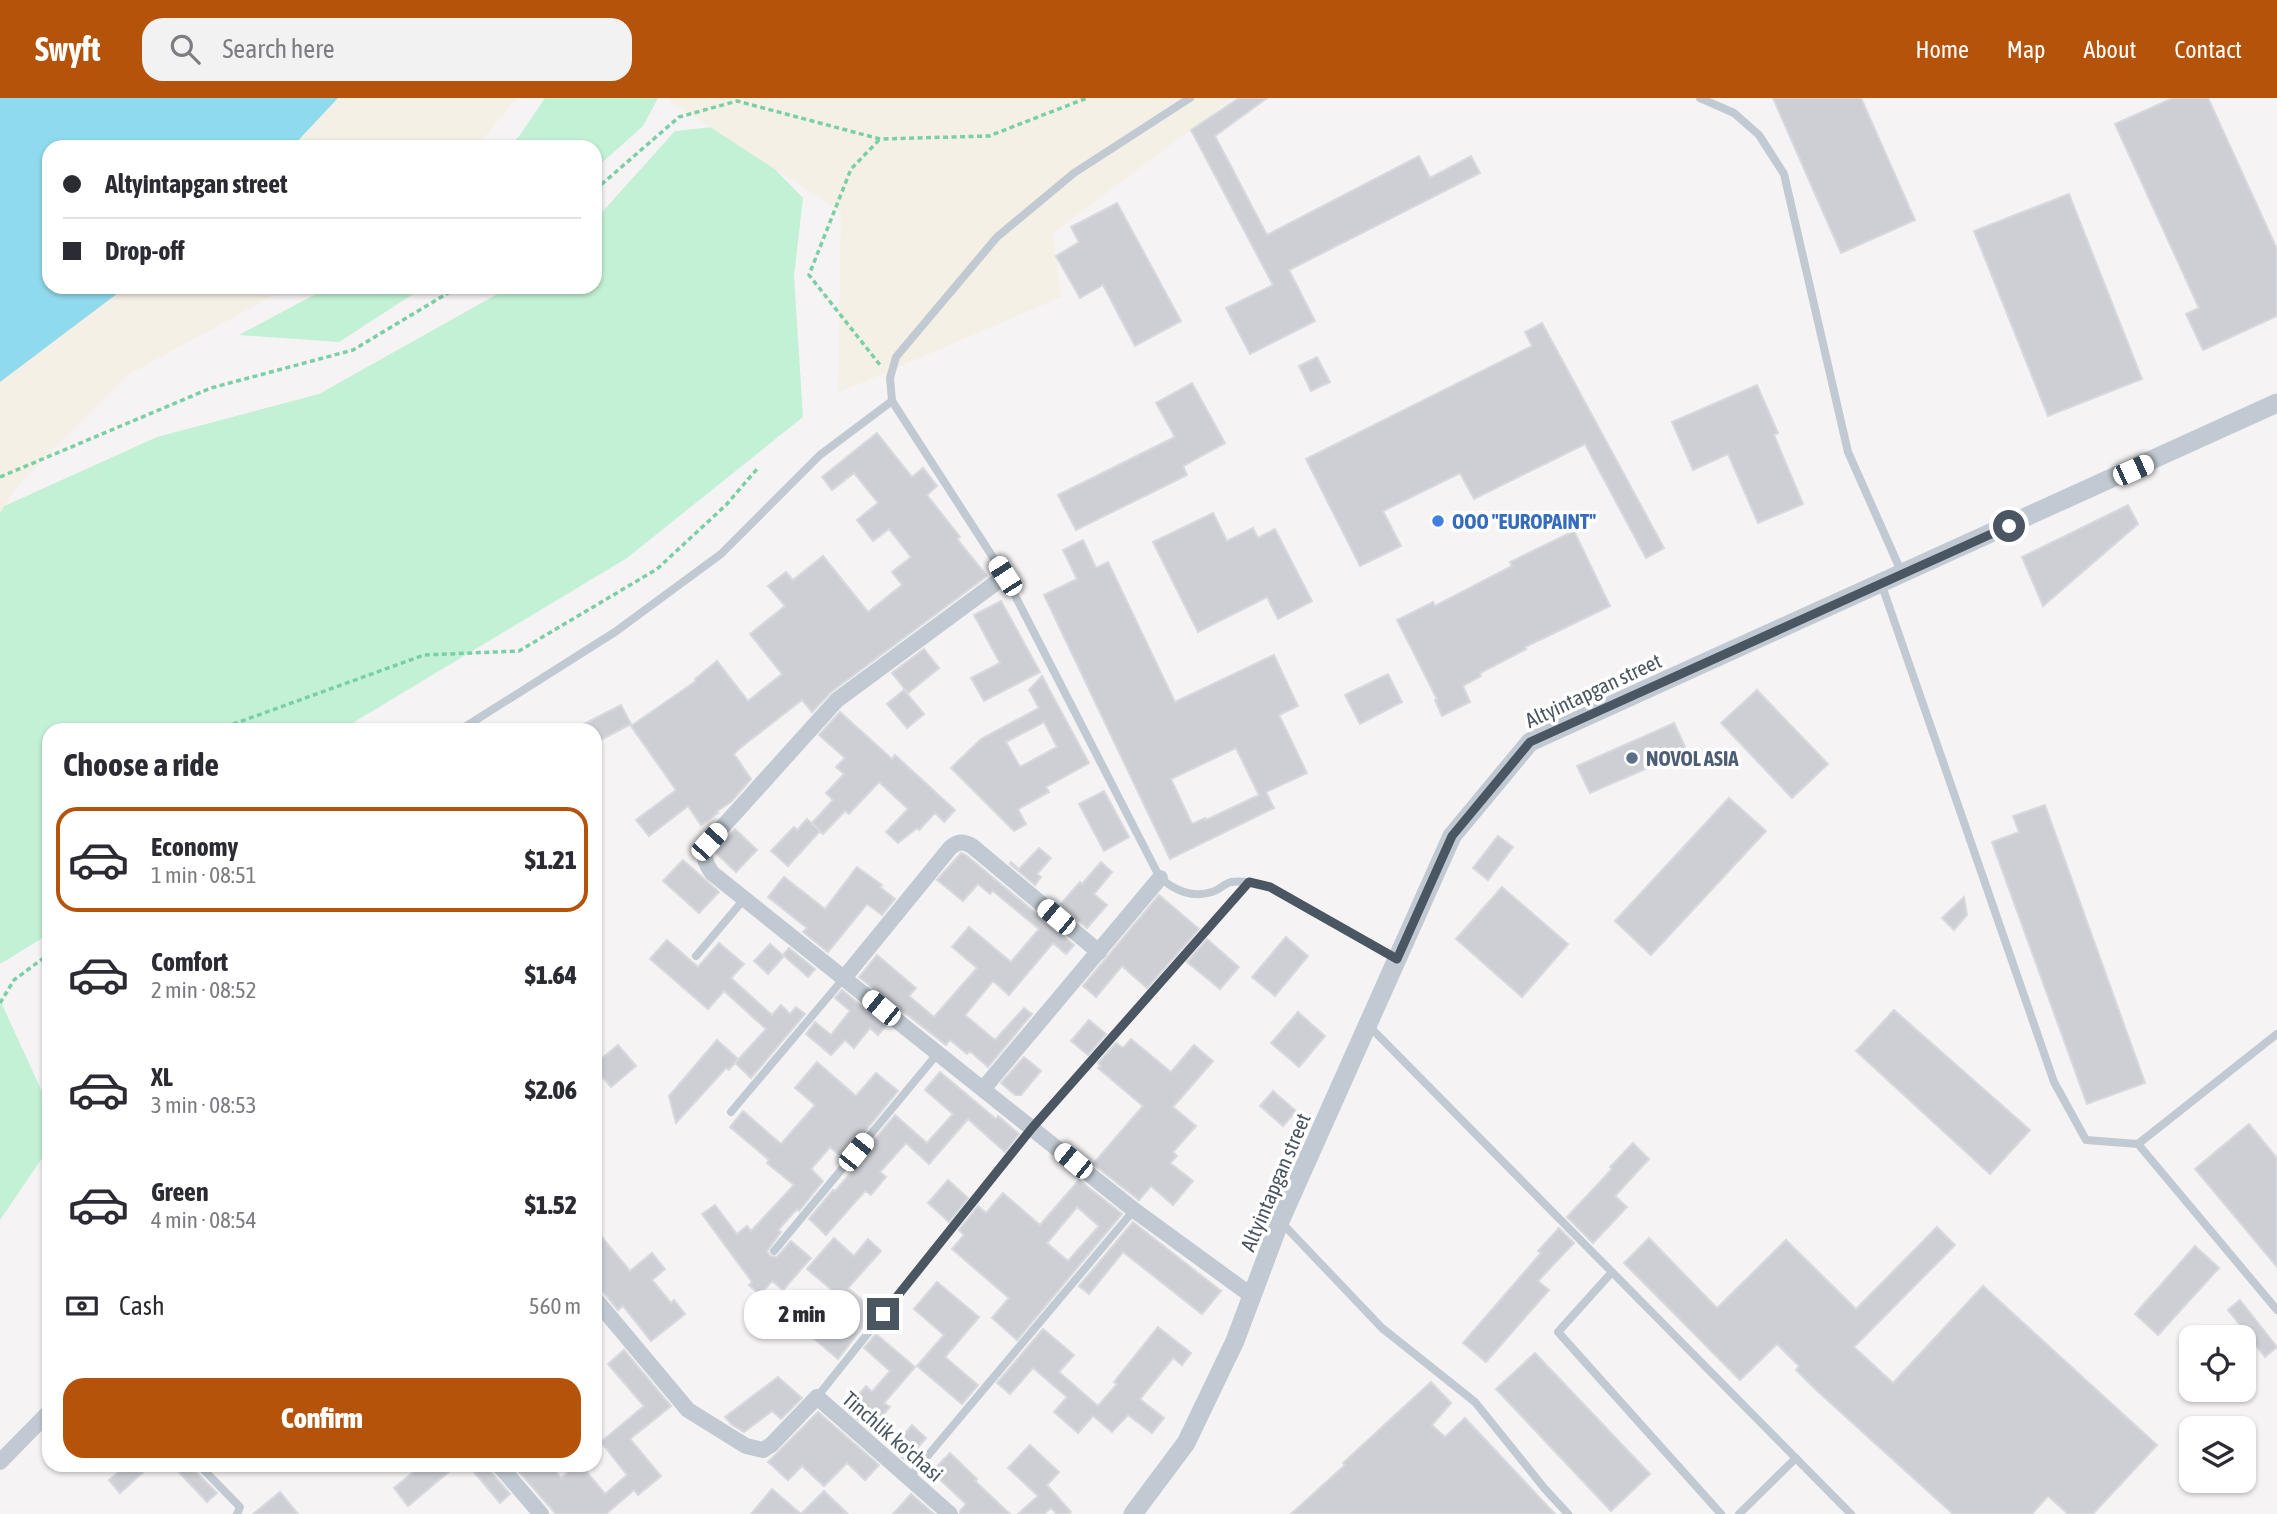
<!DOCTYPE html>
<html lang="en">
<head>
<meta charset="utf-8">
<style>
  :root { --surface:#fff; --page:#f2f2f3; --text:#2b2b33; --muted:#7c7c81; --line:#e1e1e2; --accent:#b45309 }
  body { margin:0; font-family:"Asap Condensed",sans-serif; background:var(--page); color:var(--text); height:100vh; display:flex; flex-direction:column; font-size:26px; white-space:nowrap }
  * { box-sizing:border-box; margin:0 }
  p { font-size:23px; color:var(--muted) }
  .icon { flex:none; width:38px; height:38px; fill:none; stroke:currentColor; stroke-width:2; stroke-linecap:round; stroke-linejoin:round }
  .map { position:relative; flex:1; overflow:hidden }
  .drawer { position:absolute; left:42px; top:625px; width:560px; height:749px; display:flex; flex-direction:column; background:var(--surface); border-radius:21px; box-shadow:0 2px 5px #0004 }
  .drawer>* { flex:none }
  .banner { position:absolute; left:42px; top:42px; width:560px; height:154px; border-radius:21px; box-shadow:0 2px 5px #0004; display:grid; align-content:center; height:154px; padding:0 21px; background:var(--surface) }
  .buttons { position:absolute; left:2179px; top:1227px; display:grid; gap:14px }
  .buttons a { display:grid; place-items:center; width:77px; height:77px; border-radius:14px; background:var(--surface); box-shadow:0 2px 5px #0004; font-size:35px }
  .end { position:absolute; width:32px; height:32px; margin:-16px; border:9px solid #4a5661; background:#fff; box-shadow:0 0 0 4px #fff }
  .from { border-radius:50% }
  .bubble { position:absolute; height:49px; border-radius:21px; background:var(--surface); box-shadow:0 2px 5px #0004; font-size:23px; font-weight:800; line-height:49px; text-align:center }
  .car { position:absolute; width:21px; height:42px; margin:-21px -10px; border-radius:9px; box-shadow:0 0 5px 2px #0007; background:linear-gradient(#fff 24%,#345 0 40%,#fff 0 76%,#345 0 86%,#fff 0) }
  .banner b { display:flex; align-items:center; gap:24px; height:66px; font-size:26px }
  .banner b+b { border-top:2px solid var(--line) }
  .banner i { width:18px; height:18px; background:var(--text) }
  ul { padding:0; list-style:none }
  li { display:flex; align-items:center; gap:21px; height:105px; margin:0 14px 10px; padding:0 7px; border:4px solid transparent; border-radius:21px }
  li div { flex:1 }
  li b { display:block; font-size:26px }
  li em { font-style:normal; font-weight:800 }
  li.active { border-color:var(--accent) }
  li>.icon { width:63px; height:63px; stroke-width:1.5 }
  h2 { padding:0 21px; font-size:32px; line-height:84px }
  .pay { display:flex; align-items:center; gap:18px; height:77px; padding:0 21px; font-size:26px }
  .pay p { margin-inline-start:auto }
  .action { display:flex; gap:14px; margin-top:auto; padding:14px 21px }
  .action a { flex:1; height:80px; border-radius:21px; background:var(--accent); color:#fff; font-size:28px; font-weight:800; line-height:80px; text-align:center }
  header { display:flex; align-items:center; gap:42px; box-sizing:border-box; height:98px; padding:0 35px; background:var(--accent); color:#fff }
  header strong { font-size:33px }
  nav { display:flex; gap:38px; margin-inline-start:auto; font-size:24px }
  .search { width:490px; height:63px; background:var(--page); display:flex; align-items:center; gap:18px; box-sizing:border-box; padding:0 24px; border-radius:21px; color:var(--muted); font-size:26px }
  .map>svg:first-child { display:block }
  .green { fill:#c3f1d5 }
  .sand { fill:#f5f0e5 }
  .water { fill:#90daee }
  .building { fill:#cdcfd5; stroke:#d7d9de; stroke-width:2; fill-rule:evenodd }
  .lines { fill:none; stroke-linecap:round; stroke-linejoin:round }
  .path { stroke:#7ad0a6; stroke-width:3.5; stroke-dasharray:5 3.5; stroke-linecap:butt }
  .service { stroke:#c1cad2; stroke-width:8 }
  .minor { stroke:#c1cad2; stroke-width:16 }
  .tertiary { stroke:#c1cad2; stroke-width:19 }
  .route { stroke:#4a5661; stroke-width:9 }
  .shop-dot { fill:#3f7fe0; stroke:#fff; stroke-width:2.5 }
  .service-dot { fill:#5c6f8a; stroke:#fff; stroke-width:2.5 }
  .labels { text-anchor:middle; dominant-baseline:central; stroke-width:7; stroke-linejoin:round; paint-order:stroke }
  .shop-label { font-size:21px; font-weight:bold; fill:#366cbe; stroke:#fff; text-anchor:start }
  .street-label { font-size:21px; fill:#4a5661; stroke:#fff }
  .service-label { font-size:21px; font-weight:bold; fill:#4e5e75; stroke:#fff; text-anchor:start }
</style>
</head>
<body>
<header>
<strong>Swyft</strong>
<div class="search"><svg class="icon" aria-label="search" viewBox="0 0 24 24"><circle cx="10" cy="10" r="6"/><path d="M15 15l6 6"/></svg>Search here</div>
<nav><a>Home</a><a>Map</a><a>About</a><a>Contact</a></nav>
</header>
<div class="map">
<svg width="2277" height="1416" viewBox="0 0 2277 1416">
  <rect width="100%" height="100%" fill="#f5f3f3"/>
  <!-- green -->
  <g class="green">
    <path d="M545 0H658L643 28 595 71V49H508L520 37Z"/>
    <path d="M732 27 803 100 794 178 803 319 627 460 341 632H49V836L0 866V410L157 339 319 296 510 189H595V122L675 33Z"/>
    <path d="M329 189H424L339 244 239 237Z"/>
    <path d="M0 902 49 1009V1050L0 1122Z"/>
  </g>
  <!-- sand -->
  <g class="sand">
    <path d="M0 0H517L476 49H49V189H289L128 277 17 388 0 415Z"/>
    <path d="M672 0H1233L1053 135 1061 199 838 295 841 114 670 3Z"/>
  </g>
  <!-- water -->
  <path class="water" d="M0 0H338L292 49H49V189H126L0 284Z"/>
  <!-- building -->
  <g class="building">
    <path d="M1239 0H1267L1215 38 1267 137 1419 58 1430 80 1471 58 1480 75 1289 172 1315 223 1250 256 1226 210 1273 187 1191 32Z"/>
    <path d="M1773 0H1861L1915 122 1841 155Z"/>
    <path d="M2173 0H2208L2277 151V218L2203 252 2186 216 2199 210 2115 26Z"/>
    <path d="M2069 96 2142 281 2048 318 1974 133Z"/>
    <path d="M1117 105 1181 223 1135 248 1103 187 1080 200 1056 158 1079 144 1071 129Z"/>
    <path d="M1542 225 1664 450 1646 460 1585 346 1474 401 1460 375 1383 413 1401 448 1360 468 1306 361 1532 248 1525 234Z"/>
    <path d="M1317 259 1330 284 1311 293 1299 268Z"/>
    <path d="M1192 285 1225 345 1183 368 1187 377 1076 432 1058 397 1175 339 1156 305Z"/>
    <path d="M1757 287 1778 335 1774 337 1803 406 1758 425 1728 356 1693 372 1672 324Z"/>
    <path d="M877 335 912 379 923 370 937 388 927 397 960 439 957 441 987 478 831 594 812 614 802 602 740 650 734 656 751 681 732 703 716 714 718 715 701 727 688 708 649 738 636 722 676 692 631 628 696 583 695 581 717 563 748 603 782 576 750 536 785 508 768 488 786 474 793 482 823 458 868 514 902 487 892 474 911 459 889 431 873 443 857 422 878 405 854 375 832 392 822 379Z"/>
    <path d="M2128 407 2138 426 2043 508 2022 459Z"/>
    <path d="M1213 415 1227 443 1253 430 1258 440 1275 431 1312 503 1278 521 1267 499 1198 534 1153 444Z"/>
    <path d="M1574 433 1610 508 1525 549 1526 551 1480 575 1481 578 1463 588 1470 604 1442 618 1435 602 1437 601 1397 522 1433 504 1435 508 1512 468 1510 464Z"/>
    <path d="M1083 442 1096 470 1108 464 1175 604 1274 557 1298 608 1279 617 1307 675 1266 694 1274 710 1170 761 1044 497 1077 481 1063 452ZM1236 650 1259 697 1206 722 1205 720 1192 726 1171 681Z"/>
    <path d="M1001 503 1040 574 984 603 971 580 1000 565 974 517Z"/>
    <path d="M924 551 939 570 908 595 892 575Z"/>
    <path d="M1388 576 1402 604 1360 626 1345 597Z"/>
    <path d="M1042 578 1089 665 1046 689 1049 694 1018 711 1026 726 1014 733 951 670 981 641 1039 610 1029 592ZM1044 624 1057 649 1020 669 1006 644Z"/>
    <path d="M904 592 924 616 907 630 887 606Z"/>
    <path d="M1757 592 1828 666 1792 700 1721 625Z"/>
    <path d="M621 607 631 626 595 645V632H572Z"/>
    <path d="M840 614 892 661 895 657 955 712 944 724 935 715 919 732 917 730 898 745 886 734 908 711 879 684 849 716 845 713 823 736 812 725 833 702 826 695 844 676 836 669 845 660 819 637Z"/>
    <path d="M1674 625 1687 653 1590 695 1577 668Z"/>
    <path d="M1104 693 1129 739 1104 753 1079 706Z"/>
    <path d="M1729 700 1766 733 1651 857 1615 823Z"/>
    <path d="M2045 707 2145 985 2087 1006 1992 744 2019 734 2013 718Z"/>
    <path d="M807 721 820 733 788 768 771 753 794 729 797 732Z"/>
    <path d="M735 731 757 752 736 774 716 755Z"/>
    <path d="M1498 738 1513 749 1488 782 1473 770Z"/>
    <path d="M1039 750 1051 760 1037 776 1041 779 1035 787 1010 766 1011 764 1019 771Z"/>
    <path d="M961 755 966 757 1074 847 1066 856 1053 845 1009 897 993 883 965 917 995 942 1024 910 1032 916 988 969 970 953 967 956 950 942 946 947 859 879 877 857 916 890 909 898 934 919 977 870 952 849 969 829 1011 864 1039 831 993 793 990 796 978 786 963 803 937 782Z"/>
    <path d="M683 762 719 794 699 815 663 783Z"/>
    <path d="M1101 764 1112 774 1094 796 1107 807 1087 830 1060 807 1080 784 1082 786Z"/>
    <path d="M857 769 882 787 880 789 895 801 882 817 867 806 828 854 803 834 807 830 768 799 784 779 825 811Z"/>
    <path d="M1502 789 1568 846 1522 899 1456 841Z"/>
    <path d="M1159 797 1199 831 1147 890 1122 868 1096 899 1083 888Z"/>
    <path d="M1964 799 1967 817 1954 832 1942 820Z"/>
    <path d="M1286 839 1308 858 1275 898 1252 879Z"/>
    <path d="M1207 841 1239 869 1220 891 1187 864Z"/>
    <path d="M667 842 698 869 719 845 744 866 731 880 772 917 781 907 790 916 796 909 805 916 751 980 735 965 766 931 724 893 708 911 650 861Z"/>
    <path d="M770 846 784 858 768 876 754 863Z"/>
    <path d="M789 850 815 871 808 879 783 857Z"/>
    <path d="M842 892 886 928 878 937 870 930 854 950 845 942 831 957 806 936 815 924 831 937 850 913 835 900Z"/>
    <path d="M1894 912 2030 1032 1990 1076 1856 953Z"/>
    <path d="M1298 914 1325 938 1299 969 1271 945Z"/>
    <path d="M1089 922 1106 936 1088 957 1071 943Z"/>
    <path d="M1131 941 1171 974 1194 947 1213 963 1173 1009 1196 1028 1173 1054 1177 1058 1170 1065 1193 1083 1173 1107 1151 1088 1139 1102 1093 1066 1143 1008 1098 970 1101 968 1098 965 1116 945 1123 950Z"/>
    <path d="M717 942 738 961 729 972 726 970 676 1025 669 998Z"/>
    <path d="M618 947 636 968 611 989 595 970V966Z"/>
    <path d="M1024 959 1041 973 1021 997H1015L1001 985Z"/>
    <path d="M817 964 856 998 876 975 898 993 843 1060 830 1049 811 1071 823 1083 799 1113 797 1111 778 1132 781 1134 767 1153 770 1158 777 1159 791 1143 811 1160 783 1192 772 1183 760 1197 749 1187 752 1184 702 1116 715 1107 737 1136 747 1128 751 1133 794 1087 767 1065 769 1062 730 1029 743 1013 781 1046 815 1007 795 990Z"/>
    <path d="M940 974 996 1021 998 1018 1019 1036 1005 1054 968 1021 929 1066 906 1045 880 1074 886 1079 871 1097 865 1093 826 1137 809 1121 833 1092 835 1093 855 1070 853 1068 895 1017 927 1045 953 1016 925 992Z"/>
    <path d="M1273 993 1296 1013 1283 1028 1260 1008Z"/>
    <path d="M2249 1026 2277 1060V1169L2195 1071Z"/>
    <path d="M1633 1045 1649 1061 1615 1098 1627 1109 1593 1145 1567 1119 1612 1071 1610 1069Z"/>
    <path d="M948 1082 968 1100 949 1124 928 1105Z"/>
    <path d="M1079 1082 1122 1116 1017 1242 992 1220 1009 1200 952 1151 964 1137 959 1132 978 1108 986 1115 1003 1095 1040 1127ZM1077 1109 1099 1128 1068 1163 1047 1145Z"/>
    <path d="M1133 1124 1221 1193 1202 1216 1123 1154 1089 1196 1079 1188Z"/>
    <path d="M1937 1129 1955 1147 1854 1249 1893 1285 1983 1188 2157 1347 2093 1416H2068L2048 1398 2032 1416H1953L1814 1290 1796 1272 1799 1268 1777 1246 1740 1282 1624 1165 1649 1140 1717 1210 1786 1142 1856 1211Z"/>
    <path d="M1559 1130 1574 1145 1538 1183 1549 1192 1486 1264 1463 1245 1541 1155 1538 1153Z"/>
    <path d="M595 1131 630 1173 652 1155 665 1171 652 1182 671 1205 674 1202 685 1216 651 1243 623 1208 618 1212 603 1194 595 1191Z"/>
    <path d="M834 1140 854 1158 868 1141 881 1153 848 1190 875 1213 838 1261 807 1235 839 1198 807 1171Z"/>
    <path d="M2195 1148 2219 1170 2158 1237 2135 1216Z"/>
    <path d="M937 1184 979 1219 945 1259 978 1287 962 1306 917 1268 944 1237 914 1211Z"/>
    <path d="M2240 1202 2277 1249 2265 1259 2228 1212Z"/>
    <path d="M1158 1229 1191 1255 1182 1267 1173 1260 1140 1301 1164 1320 1152 1335 1128 1317 1112 1334 1093 1318 1078 1335 1054 1314 1067 1299 1033 1270 1010 1296 997 1285 1043 1231 1074 1257 1059 1274 1098 1308 1117 1286 1114 1284Z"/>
    <path d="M876 1236 915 1269 884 1305 890 1309 870 1332 846 1311 866 1288 872 1294 890 1273 864 1250Z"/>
    <path d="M624 1252 671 1308 630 1341 661 1378 638 1397 634 1392 606 1416H556L513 1367H551L561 1380 577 1367H581L605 1396 627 1377 601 1344 644 1308 608 1266Z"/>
    <path d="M1535 1255 1650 1376 1611 1413 1496 1291Z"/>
    <path d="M778 1279 802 1300 781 1321 772 1313 744 1334 731 1326 725 1319Z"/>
    <path d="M1431 1284 1451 1305 1432 1327 1445 1339 1465 1320 1555 1416H1291L1345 1367 1343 1365Z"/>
    <path d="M818 1314 879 1367 865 1382 847 1365 824 1388 802 1368 788 1382 768 1364Z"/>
    <path d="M912 1327 926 1340 906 1363 892 1350Z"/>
    <path d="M1030 1347 1059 1374 1047 1387 1071 1414 1068 1416H1057L1051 1410 1044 1416H1018L1038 1398 1008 1370Z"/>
    <path d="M950 1355 977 1381 975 1383 1010 1416H960V1413L966 1406 932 1374Z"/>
    <path d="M126 1367H151L120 1395 109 1382Z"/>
    <path d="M172 1367H192L194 1372 217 1395 207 1404Z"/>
    <path d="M422 1367H457L408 1408 394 1390Z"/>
    <path d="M468 1367H489L491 1374 510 1396 500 1405Z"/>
    <path d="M772 1391 801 1416 824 1393 848 1416H751Z"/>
    <path d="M280 1394 298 1416H253Z"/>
    <path d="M911 1396 934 1416H893Z"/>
  </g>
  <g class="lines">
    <!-- path -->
    <g class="path">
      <path d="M879 42 851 71 809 177 880 267"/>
      <path d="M595 92 679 19 737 3 880 41 989 38 1087 0"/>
      <path d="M0 379 211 290 353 252 458 189"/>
      <path d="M217 632 424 557 519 553 657 471 726 407 757 371"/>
      <path d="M0 905 14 882 49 856"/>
    </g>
    <!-- service -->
    <g class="service">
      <path d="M1190 0 1074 75 997 139 896 259 890 280 892 303 1005 478 1160 780C1176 793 1192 800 1212 794 1219 792 1224 786 1231 784 1244 782 1257 786 1270 789L1397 861"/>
      <path d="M1700 0 1734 15 1759 37 1784 76 1848 354 1901 473"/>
      <path d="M1881 485 2054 984 2086 1042 2138 1046 2277 936"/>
      <path d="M460 632 615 534 721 456 820 357 892 303"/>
      <path d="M696 858 745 800"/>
      <path d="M1368 927 1851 1416"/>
      <path d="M731 1014 844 880"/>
      <path d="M2138 1046 2277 1212"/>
      <path d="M1282 1125 1382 1230 1475 1304 1545 1391 1568 1416"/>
      <path d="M774 1153 938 955"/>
      <path d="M1612 1174 1558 1234 1721 1416"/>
      <path d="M817 1299 1032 1030 1249 784"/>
      <path d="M199 1367 240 1409 237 1416"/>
      <path d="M909 1380 1134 1112"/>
      <path d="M1739 1416 1796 1360"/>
    </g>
    <!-- minor -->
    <g class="minor">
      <path d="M1005 478 837 602 709 744C702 757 704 763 712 775L1134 1112 1252 1198"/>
      <path d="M844 880 950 750C958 743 963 743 972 748L1099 854"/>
      <path d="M983 991 1160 780"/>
      <path d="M595 1201 688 1312 746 1348 763 1352 771 1347 817 1299 950 1416"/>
      <path d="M0 1364 49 1314"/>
      <path d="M499 1367 541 1416"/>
    </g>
    <!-- tertiary -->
    <path class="tertiary" d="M1133 1416 1186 1345 1235 1243 1280 1123 1452 738 1530 644 2277 305"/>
  </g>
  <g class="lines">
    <!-- route -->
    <path class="route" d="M883 1216 1032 1030 1249 784 1270 789 1397 861 1452 738 1530 644 2009 428"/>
  </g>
  <!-- markers -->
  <circle class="shop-dot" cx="1438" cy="423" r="7"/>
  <circle class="service-dot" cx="1632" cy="660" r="7"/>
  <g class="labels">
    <!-- shop labels -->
    <g class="shop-label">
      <text x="1452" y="423">OOO "EUROPAINT"</text>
    </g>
    <!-- street labels -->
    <g class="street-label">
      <text transform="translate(1593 592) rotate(-25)">Altyintapgan street</text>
      <text transform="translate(1275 1084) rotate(-67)">Altyintapgan street</text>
      <text transform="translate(893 1338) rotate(41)">Tinchlik ko'chasi</text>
    </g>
    <!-- service labels -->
    <g class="service-label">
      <text x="1646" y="660">NOVOL ASIA</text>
    </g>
  </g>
</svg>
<div class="buttons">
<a><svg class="icon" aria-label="locate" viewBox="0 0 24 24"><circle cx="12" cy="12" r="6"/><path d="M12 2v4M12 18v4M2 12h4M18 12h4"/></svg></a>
<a><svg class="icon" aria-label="layers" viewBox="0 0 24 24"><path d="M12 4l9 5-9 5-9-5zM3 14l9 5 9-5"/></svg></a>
</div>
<i class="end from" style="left:2009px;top:428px"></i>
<i class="end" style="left:883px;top:1216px"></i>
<div class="bubble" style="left:744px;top:1192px;width:116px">2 min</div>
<i class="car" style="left:2133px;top:372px;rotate:66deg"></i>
<i class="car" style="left:1005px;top:478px;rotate:327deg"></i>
<i class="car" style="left:709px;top:744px;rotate:42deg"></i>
<i class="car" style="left:1056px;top:819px;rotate:310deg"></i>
<i class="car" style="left:881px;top:910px;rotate:309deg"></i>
<i class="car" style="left:856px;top:1054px;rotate:39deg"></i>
<i class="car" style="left:1073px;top:1063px;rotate:309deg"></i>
<div class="banner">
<b><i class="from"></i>Altyintapgan street</b>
<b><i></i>Drop-off</b>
</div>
<section class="drawer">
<h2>Choose a ride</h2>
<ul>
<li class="active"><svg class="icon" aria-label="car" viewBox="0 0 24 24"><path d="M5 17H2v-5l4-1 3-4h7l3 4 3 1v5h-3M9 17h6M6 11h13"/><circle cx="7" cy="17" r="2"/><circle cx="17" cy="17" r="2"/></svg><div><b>Economy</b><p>1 min · 08:51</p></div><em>$1.21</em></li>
<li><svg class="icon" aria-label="car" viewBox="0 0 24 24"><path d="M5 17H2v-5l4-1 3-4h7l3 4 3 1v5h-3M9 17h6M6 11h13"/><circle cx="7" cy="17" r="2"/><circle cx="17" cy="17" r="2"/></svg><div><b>Comfort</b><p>2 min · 08:52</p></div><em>$1.64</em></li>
<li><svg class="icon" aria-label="car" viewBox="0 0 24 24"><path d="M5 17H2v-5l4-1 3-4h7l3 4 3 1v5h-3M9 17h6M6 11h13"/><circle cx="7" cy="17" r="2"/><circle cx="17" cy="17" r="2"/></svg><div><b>XL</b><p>3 min · 08:53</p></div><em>$2.06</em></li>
<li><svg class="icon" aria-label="car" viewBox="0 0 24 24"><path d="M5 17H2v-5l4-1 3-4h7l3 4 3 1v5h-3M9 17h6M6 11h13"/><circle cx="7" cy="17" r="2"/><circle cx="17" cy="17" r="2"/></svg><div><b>Green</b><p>4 min · 08:54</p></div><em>$1.52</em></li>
</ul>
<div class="pay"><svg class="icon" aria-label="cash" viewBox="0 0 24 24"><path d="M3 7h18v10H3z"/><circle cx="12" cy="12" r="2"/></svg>Cash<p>560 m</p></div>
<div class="action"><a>Confirm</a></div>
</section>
</div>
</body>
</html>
